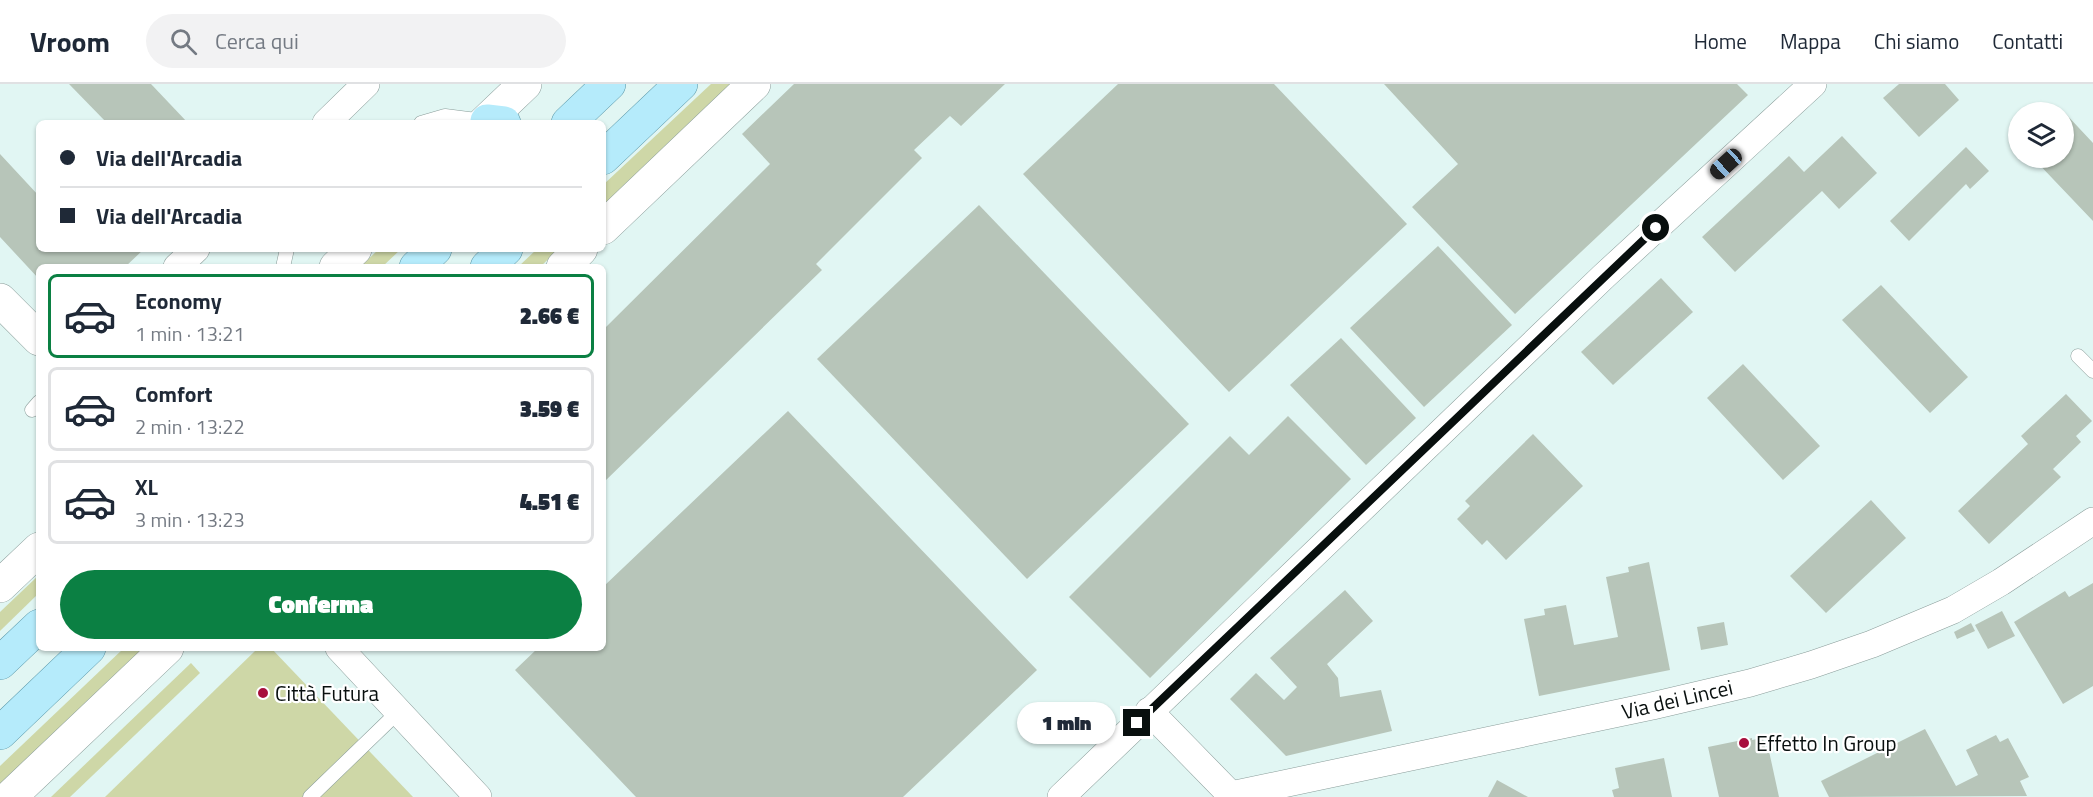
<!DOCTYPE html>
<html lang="it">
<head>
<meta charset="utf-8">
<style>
  :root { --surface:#fff; --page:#f2f2f3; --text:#1f2937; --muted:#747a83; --line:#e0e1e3; --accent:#0b8043 }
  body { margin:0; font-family:"Titillium Web",sans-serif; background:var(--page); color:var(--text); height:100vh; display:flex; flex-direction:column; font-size:22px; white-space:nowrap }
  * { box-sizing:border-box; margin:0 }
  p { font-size:20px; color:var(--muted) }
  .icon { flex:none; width:33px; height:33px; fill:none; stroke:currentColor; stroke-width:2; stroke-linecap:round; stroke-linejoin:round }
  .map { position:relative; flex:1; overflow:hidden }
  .sheet { position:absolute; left:36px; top:180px; width:570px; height:387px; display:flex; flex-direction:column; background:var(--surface); border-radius:9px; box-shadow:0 2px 4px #0004 }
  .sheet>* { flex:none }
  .banner { position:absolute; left:36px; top:36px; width:570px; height:132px; border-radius:9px; box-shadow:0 2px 4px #0004; display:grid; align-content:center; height:132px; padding:0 24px; background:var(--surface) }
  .tools { position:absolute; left:2008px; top:18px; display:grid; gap:12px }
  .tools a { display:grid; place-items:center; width:66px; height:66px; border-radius:50%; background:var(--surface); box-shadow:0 2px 4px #0004; font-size:30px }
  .end { position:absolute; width:27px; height:27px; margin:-14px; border:8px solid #080f0e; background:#fff; box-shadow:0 0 0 3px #fff }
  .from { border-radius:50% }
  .bubble { position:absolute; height:42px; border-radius:21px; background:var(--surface); box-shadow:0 2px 4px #0004; font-size:20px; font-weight:800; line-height:42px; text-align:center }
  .car { position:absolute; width:18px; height:36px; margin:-18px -9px; border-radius:8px; box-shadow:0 0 4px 2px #0007; background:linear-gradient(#222 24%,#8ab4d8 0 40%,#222 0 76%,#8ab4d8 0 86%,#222 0) }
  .banner b { display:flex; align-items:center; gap:21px; height:57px; font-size:22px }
  .banner b+b { border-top:2px solid var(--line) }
  .banner i { width:15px; height:15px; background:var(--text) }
  ul { padding:10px 0 0; list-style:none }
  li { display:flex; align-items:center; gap:18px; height:84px; margin:0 12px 9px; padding:0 12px; border:3px solid var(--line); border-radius:9px }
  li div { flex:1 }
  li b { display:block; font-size:22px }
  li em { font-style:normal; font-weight:800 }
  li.active { border-color:var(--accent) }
  li>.icon { width:54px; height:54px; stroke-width:1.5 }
  .action { display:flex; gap:12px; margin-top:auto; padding:12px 24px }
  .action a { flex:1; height:69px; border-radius:36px; background:var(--accent); color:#fff; font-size:24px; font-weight:800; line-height:69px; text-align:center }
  header { display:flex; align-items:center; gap:36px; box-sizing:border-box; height:84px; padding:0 30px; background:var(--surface); border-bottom:2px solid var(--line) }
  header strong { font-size:28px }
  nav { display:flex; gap:33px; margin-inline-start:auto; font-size:21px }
  .search { width:420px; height:54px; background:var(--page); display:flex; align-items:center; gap:15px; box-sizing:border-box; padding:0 21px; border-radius:33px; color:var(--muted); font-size:22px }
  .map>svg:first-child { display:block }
  .green { fill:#ced7a7 }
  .building { fill:#b7c5b9 }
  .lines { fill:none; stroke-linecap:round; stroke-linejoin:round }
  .service-casing { stroke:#8a9d9a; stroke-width:15 }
  .minor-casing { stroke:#8a9d9a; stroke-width:28 }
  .tertiary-casing { stroke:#8a9d9a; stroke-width:34 }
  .secondary-casing { stroke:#8a9d9a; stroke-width:34 }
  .primary-casing { stroke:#5996a7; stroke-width:34 }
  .service { stroke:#fff; stroke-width:14 }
  .minor { stroke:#fff; stroke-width:27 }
  .tertiary { stroke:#fff; stroke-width:33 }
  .secondary { stroke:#fff; stroke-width:33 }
  .primary { stroke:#b5ebfb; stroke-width:33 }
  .route { stroke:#080f0e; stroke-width:8 }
  .poi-dot { fill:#a70e3c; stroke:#fff; stroke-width:2 }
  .labels { text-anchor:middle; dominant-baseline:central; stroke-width:4.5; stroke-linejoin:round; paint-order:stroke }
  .poi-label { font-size:21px; fill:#080f0e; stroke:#fff; text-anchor:start }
  .street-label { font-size:21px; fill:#080f0e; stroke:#fff }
</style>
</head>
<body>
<header>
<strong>Vroom</strong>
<div class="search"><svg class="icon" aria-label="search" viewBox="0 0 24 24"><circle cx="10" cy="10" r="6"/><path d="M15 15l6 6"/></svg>Cerca qui</div>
<nav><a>Home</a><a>Mappa</a><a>Chi siamo</a><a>Contatti</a></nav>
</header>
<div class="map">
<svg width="2093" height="713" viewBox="0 0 2093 713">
  <rect width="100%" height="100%" fill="#e1f6f3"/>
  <!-- green -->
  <g class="green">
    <path d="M711 0H732L603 123V101Z"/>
    <path d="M379 165H401L382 183H360Z"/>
    <path d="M537 165H559L540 183H518Z"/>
    <path d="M39 491V509L0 547V528Z"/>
    <path d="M124 564H144L0 701V682Z"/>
    <path d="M258 564H271L413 713H105Z"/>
    <path d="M191 579 200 589 70 713H51Z"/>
  </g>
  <!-- building -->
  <g class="building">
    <path d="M69 0H151L188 39H107Z"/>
    <path d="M794 0H1005L961 42 950 32 914 66 922 74 816 180 822 186 603 399V246L770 80 742 50Z"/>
    <path d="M1118 0H1274L1407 140 1229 308 1023 90Z"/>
    <path d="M1384 0H1737L1748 11 1515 230 1412 123 1458 80Z"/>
    <path d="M1899 0H1945L1959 16 1919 53 1883 14Z"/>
    <path d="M2064 28 2093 59V137L2033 74H2064Z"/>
    <path d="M1842 52 1877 89 1839 125 1822 107 1735 188 1702 153 1789 72 1804 88Z"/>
    <path d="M1966 63 1989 87 1970 105 1966 100 1909 157 1890 137Z"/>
    <path d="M0 70 39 112V165H144L125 183H39V195L0 153Z"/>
    <path d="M979 121 1189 340 1027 495 817 275Z"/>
    <path d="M1438 162 1512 241 1424 323 1350 244Z"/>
    <path d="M1661 194 1693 228 1613 301 1581 268Z"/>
    <path d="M1881 201 1968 293 1930 329 1842 236Z"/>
    <path d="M1341 254 1416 334 1366 381 1290 301Z"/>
    <path d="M1743 280 1820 362 1783 396 1707 314Z"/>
    <path d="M2066 310 2092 337 2076 352 2081 358 2053 385 2061 393 1989 460 1958 427 2028 360 2021 352Z"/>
    <path d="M788 327 1037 586 903 713H636L515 586 538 564H603V503Z"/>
    <path d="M1288 332 1351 395 1150 594 1069 513 1230 352 1249 371Z"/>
    <path d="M1533 350 1583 402 1506 476 1487 456 1482 461 1457 435 1470 422 1465 417Z"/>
    <path d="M1871 416 1906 454 1826 529 1790 492Z"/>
    <path d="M1649 478 1670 586 1539 612 1524 535 1545 531 1544 525 1566 521 1574 561 1618 553 1606 493 1629 488 1628 483Z"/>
    <path d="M2093 499V602L2063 620 2014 538 2065 507 2069 513Z"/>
    <path d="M1345 506 1373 537 1327 580 1338 594 1340 613 1381 606 1392 647 1286 672 1230 615 1256 589 1284 616 1297 603 1270 574Z"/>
    <path d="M2002 527 2015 552 1988 565 1975 541Z"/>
    <path d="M1724 538 1728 561 1701 566 1697 543Z"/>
    <path d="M1971 539 1975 547 1957 555 1954 548Z"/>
    <path d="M1925 645 1956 702 1978 691 1966 666 1996 651 2000 658 2008 654 2029 693 2020 697 2027 712 1829 713 1821 697Z"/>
    <path d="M1752 654V656L1763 654 1766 668 1769 667 1779 713H1719L1708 663Z"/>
    <path d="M1664 674 1672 713H1614L1612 706 1619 704 1615 684Z"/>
    <path d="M1497 696 1528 713H1488Z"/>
  </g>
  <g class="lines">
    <defs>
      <g id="service">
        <path d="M421 39 445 32 484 37"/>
        <path d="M283 183 287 165"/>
        <path d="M2078 272 2093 287"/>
        <path d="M32 326 39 318"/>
        <path d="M310 713 398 628"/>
      </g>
      <g id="minor">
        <path d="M326 39 366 0"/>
        <path d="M177 183 196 165"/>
        <path d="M339 564 478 713"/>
        <path d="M1149 627 1231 711"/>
        <path d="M1061 713 1604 192 1813 0"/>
        <path d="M1228 713 1231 711 1652 622 1750 599 1811 581 1872 560 1953 526 2001 498 2093 437"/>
      </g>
      <path id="tertiary" d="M0 216 39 255"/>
      <g id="secondary">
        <path d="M484 39 525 0"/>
        <path d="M603 144 754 0"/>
        <path d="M336 183 355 165"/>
        <path d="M563 183 581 165"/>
        <path d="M0 502 39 465"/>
        <path d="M10 713 167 564"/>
      </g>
      <g id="primary">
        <path d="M487 37 504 39"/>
        <path d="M568 39 609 0"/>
        <path d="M603 74 681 0"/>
        <path d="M416 183 435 165"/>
        <path d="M487 183 506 165"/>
        <path d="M0 579 39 542"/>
        <path d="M0 649 89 564"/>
      </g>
    </defs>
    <!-- service casing -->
    <use href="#service" class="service-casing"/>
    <!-- minor casing -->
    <use href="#minor" class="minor-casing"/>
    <!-- tertiary casing -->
    <use href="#tertiary" class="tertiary-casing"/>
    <!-- secondary casing -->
    <use href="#secondary" class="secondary-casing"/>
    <!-- primary casing -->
    <use href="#primary" class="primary-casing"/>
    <!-- service -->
    <use href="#service" class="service"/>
    <!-- minor -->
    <use href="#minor" class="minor"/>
    <!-- tertiary -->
    <use href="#tertiary" class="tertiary"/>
    <!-- secondary -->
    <use href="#secondary" class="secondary"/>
    <!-- primary -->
    <use href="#primary" class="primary"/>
  </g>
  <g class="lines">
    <!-- route -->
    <path class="route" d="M1137 639 1656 144"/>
  </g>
  <!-- markers -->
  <g class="poi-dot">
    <circle cx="263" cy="609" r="6"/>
    <circle cx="1744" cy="659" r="6"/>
  </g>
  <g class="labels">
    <!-- poi labels -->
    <g class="poi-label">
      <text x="275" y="609">Città Futura</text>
      <text x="1756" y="659">Effetto In Group</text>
    </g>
    <!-- street labels -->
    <g class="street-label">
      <text transform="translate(1677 615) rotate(-13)">Via dei Lincei</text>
    </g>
  </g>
</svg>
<div class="tools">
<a><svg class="icon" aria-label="layers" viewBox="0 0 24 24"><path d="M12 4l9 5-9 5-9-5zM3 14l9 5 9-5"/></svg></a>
</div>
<i class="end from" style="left:1656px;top:144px"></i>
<i class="end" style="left:1137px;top:639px"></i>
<div class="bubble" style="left:1017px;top:618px;width:99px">1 min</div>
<i class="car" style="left:1726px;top:80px;rotate:228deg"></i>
<div class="banner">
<b><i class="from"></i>Via dell'Arcadia</b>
<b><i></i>Via dell'Arcadia</b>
</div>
<section class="sheet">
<ul>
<li class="active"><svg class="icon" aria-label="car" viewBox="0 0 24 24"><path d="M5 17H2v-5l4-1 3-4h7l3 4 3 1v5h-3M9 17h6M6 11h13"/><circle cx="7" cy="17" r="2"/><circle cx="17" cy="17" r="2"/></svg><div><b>Economy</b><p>1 min · 13:21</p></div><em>2.66 €</em></li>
<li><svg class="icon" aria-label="car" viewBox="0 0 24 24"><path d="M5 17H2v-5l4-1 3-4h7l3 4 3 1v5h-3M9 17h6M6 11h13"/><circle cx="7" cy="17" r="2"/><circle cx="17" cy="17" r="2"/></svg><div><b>Comfort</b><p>2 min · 13:22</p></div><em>3.59 €</em></li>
<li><svg class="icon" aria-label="car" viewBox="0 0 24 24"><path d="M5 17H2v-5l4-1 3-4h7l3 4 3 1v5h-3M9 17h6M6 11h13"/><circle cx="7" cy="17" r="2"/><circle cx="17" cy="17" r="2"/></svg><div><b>XL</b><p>3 min · 13:23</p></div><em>4.51 €</em></li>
</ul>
<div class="action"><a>Conferma</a></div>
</section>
</div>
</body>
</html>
